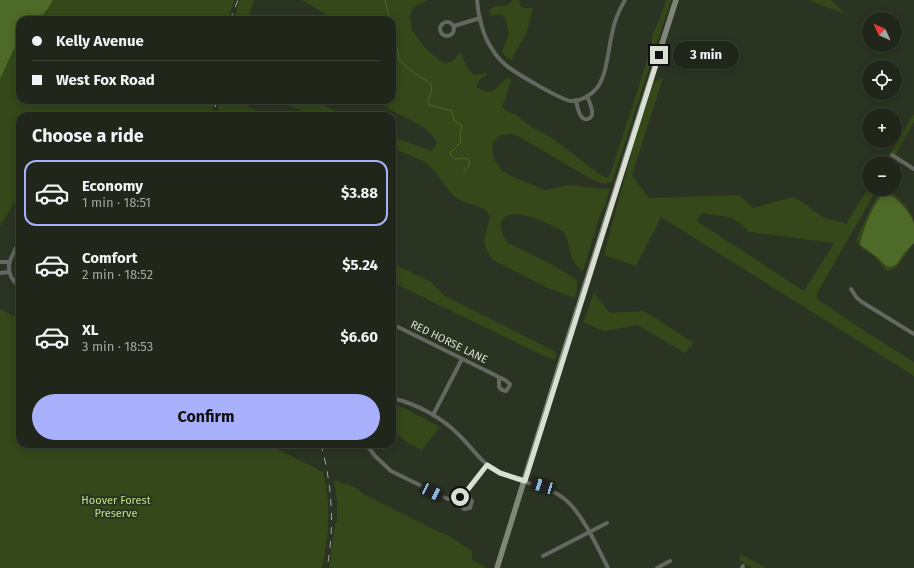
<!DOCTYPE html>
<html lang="en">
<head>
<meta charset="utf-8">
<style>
  :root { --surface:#20271a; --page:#282f23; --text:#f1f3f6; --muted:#a2a5a2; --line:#3d4439; --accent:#a8b0fc }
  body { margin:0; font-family:"Fira Sans",sans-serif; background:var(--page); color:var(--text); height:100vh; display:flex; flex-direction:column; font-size:15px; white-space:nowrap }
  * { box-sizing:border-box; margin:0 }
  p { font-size:13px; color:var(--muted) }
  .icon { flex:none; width:22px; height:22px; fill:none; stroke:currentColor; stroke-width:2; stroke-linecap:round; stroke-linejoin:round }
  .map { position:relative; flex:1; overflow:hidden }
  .sheet { position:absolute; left:16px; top:112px; width:380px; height:336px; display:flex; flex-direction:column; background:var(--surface); border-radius:12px; box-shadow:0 2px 10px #0003,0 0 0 1px var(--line) }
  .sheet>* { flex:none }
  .guide { position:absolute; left:16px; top:16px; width:380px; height:88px; border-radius:12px; box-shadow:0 2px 10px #0003,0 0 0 1px var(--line); display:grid; align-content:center; height:88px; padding:0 16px; background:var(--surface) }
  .needle { width:26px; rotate:314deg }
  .controls { position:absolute; left:862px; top:12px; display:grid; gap:8px }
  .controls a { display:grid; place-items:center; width:40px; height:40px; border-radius:50%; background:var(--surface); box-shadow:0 2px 10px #0003,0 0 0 1px var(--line); font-size:20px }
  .end { position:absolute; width:18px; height:18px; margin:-9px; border:5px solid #dadfd4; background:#111; box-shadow:0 0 0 2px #111 }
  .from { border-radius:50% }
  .bubble { position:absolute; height:28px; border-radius:14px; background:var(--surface); box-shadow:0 2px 10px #0003,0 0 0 1px var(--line); font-size:13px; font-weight:700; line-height:28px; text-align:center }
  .car { position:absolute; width:12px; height:24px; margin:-12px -6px; border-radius:5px; box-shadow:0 0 3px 1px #0007; background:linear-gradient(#222 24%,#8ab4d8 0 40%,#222 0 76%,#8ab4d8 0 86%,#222 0) }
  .guide b { display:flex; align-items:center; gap:14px; height:38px; font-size:15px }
  .guide b+b { border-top:1px solid var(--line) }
  .guide i { width:10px; height:10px; background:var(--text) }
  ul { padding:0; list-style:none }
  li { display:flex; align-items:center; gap:12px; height:66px; margin:0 8px 6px; padding:0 8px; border:2px solid transparent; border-radius:12px }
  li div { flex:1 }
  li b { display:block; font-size:15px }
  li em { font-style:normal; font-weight:700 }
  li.selected { border-color:var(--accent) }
  li>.icon { width:36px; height:36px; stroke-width:1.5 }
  h2 { padding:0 16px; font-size:18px; line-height:48px }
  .button { display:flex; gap:8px; margin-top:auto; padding:8px 16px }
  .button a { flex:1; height:46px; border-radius:24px; background:var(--accent); color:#111; font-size:16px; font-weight:700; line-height:46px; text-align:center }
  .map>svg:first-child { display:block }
  .green { fill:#344819; fill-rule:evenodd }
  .water { fill:#4e6a29 }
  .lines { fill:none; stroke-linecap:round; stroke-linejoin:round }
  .stream { stroke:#4e6a29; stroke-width:1 }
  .street { stroke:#646860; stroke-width:4 }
  .secondary { stroke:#808779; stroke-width:5.5 }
  .rail { stroke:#a2a89b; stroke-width:1; stroke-dasharray:7 7; stroke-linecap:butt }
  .route { stroke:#dadfd4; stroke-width:5 }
  .labels { text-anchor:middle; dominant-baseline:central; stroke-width:4; stroke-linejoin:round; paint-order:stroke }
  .street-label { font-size:11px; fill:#dadfd4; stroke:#2b3422 }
  .park-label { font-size:11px; fill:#b8e386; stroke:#2b3422 }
</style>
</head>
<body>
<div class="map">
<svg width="914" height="568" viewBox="0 0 914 568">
  <rect width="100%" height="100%" fill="#2b3422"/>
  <!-- green -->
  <g class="green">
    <path d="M53 0H235L227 20H38L47 10Z"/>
    <path d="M240 0H254L248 20H233Z"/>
    <path d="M302 0H428L416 6 412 10 410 16 412 30 425 48 439 60 446 63 453 61 460 52C465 60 466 69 474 75L487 73V75C481 78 477 81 477 87 498 101 496 80 510 78L511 80 505 100 502 106C505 113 514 112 519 117 530 128 541 131 553 139 571 151 587 166 606 178L610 175 636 95 652 43V35L660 19 666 0H671L612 182 604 184 591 179 518 136 512 134 500 135 493 143 492 148 494 159 502 171 511 176 545 190 570 185 603 189 610 188 605 206 601 212 583 271C565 258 573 245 563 231 551 225 508 202 501 223 499 230 504 238 508 243L551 264 577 280V292L574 298 548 288 493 260 485 247 484 239 490 218C489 207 471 205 462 201 448 195 442 178 431 167 421 158 405 154 392 148V136L431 151 434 148 437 142C430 127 406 118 392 111 387 108 382 104 377 100H392V20H335Z"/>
    <path d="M513 0H519L520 6 524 8H533L527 32 511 60 505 56 502 52C506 37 512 38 506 22 505 18 504 17 500 14L491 16 489 13V10L496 6H507Z"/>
    <path d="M808 0H831L845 14Z"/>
    <path d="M20 42V100H213V116H20V194L0 226V79L13 51Z"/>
    <path d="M663 78 632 175 649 198 739 195 753 208 793 197C806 202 813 213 825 218 832 221 839 220 846 224L869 187V189H877L817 293V299L866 332 914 362V376L661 217 636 266 604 255 650 83ZM702 213 733 218 750 232 834 243 804 291 697 221Z"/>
    <path d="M218 100H242L248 106 266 116H218Z"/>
    <path d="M275 100H312L347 116H315Z"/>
    <path d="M914 114V122L891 163H884Z"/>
    <path d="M887 190C896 194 914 212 914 223L898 201 863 232 860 245 877 257 886 266 895 265 905 252 914 243 895 269 888 271C882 269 881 263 877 259 870 252 860 250 856 239L879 192Z"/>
    <path d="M392 263 431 282 445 296 554 351 557 355 556 358 553 359 546 357 392 282Z"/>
    <path d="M594 293 610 313 644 311 694 343 685 353 638 325 604 331 583 322Z"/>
    <path d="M0 309 20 319V444H267L323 472C331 503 329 537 322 568H0Z"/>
    <path d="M392 404 406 409 440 427 422 450C409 444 398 438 392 425Z"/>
    <path d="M334 479 346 485 347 484 356 488 365 495 437 531C450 535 460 544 472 551V560L487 568H329L335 524 337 522V502Z"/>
    <path d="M741 554 766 568H752L739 560Z"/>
  </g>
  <!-- water -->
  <g class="water">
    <path d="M0 0H53L47 10 38 20H20V42L13 51 0 79Z"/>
    <path d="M885 193C894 194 913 215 914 224 914 230 914 237 914 243L905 252 896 265 891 267 886 266 877 257 860 245C862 232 874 200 885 193Z"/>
  </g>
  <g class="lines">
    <!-- stream -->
    <g class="stream">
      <path d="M385 0 390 20"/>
      <path d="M392 26V27"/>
      <path d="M392 39 393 44 398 49 399 60C405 65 410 70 416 74 428 83 437 82 428 100L429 105 452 111 454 120 462 126 460 133 461 142 451 152 450 155 455 159 465 158 469 160V166L463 173"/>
    </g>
    <!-- street -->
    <g class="street">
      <path d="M477 0C478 15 483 36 492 49 496 56 502 62 508 67 518 74 562 101 572 101 581 101 591 95 596 89 607 77 608 49 612 34 614 22 619 10 625 0"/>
      <circle cx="447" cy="29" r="7"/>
      <path d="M454 26 480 18"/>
      <path d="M576 100C577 105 578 112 581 116 584 122 593 119 592 112 592 107 589 101 587 96"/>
      <path d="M892 155 914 169"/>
      <path d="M20 241C10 258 1 272 20 287"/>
      <path d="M0 262H9"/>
      <path d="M0 273 9 272"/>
      <path d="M851 289 857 298 862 302 914 334"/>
      <path d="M392 324 505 380 510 384 509 387 506 391 502 390 499 387V377"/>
      <path d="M392 398C417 404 443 418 460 436 473 449 483 465 500 473 524 485 552 484 571 505 587 523 597 547 608 568"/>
      <path d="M433 415 462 359"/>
      <path d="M366 444 375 456 391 471 448 499C466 501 477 477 487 465"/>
      <path d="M457 499 464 509 470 508 472 501 465 493"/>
      <path d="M543 556 607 523"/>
      <path d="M657 568 670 561"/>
      <path d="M742 568 743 566"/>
    </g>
    <!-- secondary -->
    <path class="secondary" d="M497 568 562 358 676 0"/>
    <!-- rail -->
    <g class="rail">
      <path d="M230 20 238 0"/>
      <path d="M215 100 216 116"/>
      <path d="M321 444C332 486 335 525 327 568"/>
    </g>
  </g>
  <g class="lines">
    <!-- route -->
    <path class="route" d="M460 497 465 493 487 465 500 473 525 481 659 55"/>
  </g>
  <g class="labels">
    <!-- street labels -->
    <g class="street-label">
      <text transform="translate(449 342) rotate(26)">RED HORSE LANE</text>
    </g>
    <!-- park labels -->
    <g class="park-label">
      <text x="116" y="500">Hoover Forest<tspan x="116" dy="13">Preserve</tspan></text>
    </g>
  </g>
</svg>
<div class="controls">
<a><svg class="needle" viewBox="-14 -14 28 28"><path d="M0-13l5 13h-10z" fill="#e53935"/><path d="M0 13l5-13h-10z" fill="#a2a5a2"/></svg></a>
<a><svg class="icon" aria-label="locate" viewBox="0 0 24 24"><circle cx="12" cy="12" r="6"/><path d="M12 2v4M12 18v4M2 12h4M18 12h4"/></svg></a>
<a>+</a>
<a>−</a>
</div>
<i class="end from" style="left:460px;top:497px"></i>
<i class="end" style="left:659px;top:55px"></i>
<div class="bubble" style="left:673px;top:41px;width:66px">3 min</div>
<i class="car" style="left:543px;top:486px;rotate:287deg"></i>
<i class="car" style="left:432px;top:492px;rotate:117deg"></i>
<div class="guide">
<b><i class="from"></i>Kelly Avenue</b>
<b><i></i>West Fox Road</b>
</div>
<section class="sheet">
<h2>Choose a ride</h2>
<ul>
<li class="selected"><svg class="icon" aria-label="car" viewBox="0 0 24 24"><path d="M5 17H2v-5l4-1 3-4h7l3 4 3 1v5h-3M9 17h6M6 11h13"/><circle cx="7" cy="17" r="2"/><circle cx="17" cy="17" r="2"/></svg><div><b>Economy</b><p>1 min · 18:51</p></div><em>$3.88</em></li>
<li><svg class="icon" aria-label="car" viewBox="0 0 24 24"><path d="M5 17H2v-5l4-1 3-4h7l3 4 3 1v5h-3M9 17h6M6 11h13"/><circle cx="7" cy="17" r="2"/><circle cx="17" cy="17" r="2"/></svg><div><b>Comfort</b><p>2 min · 18:52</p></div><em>$5.24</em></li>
<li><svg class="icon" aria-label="car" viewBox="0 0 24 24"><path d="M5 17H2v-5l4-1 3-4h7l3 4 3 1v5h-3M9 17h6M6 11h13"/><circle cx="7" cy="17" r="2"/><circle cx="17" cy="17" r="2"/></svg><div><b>XL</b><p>3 min · 18:53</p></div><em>$6.60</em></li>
</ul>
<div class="button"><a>Confirm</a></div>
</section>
</div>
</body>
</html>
